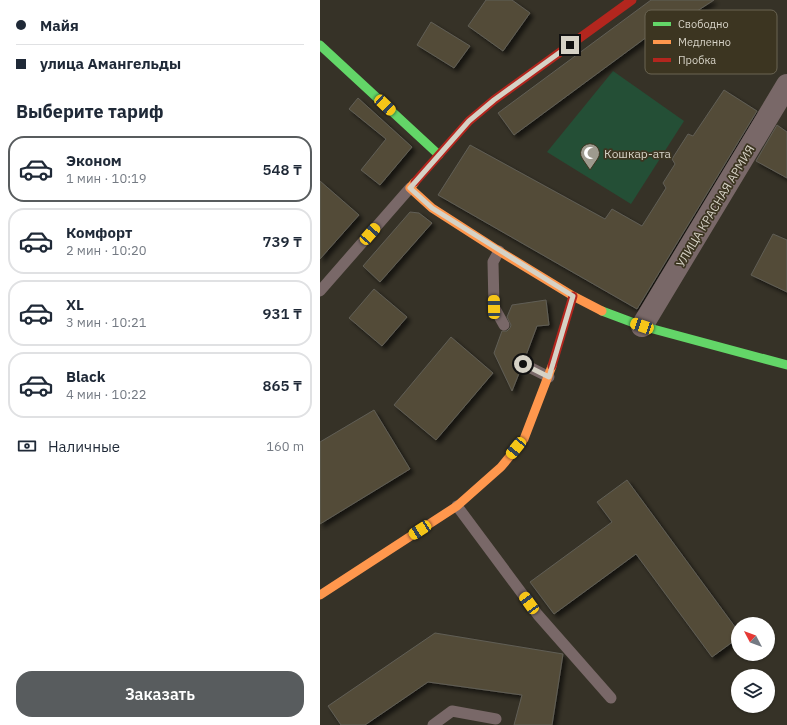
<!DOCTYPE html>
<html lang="ru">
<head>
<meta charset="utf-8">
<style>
  :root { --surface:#fff; --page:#f6f6f7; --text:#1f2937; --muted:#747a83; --line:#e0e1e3; --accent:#585c5e }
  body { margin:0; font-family:"IBM Plex Sans",sans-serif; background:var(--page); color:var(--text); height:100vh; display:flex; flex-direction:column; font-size:15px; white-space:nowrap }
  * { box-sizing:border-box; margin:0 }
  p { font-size:13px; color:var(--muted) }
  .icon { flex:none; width:22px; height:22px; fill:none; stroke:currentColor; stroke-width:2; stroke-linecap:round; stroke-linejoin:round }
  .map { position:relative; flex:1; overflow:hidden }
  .panel { display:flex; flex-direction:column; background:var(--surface); width:320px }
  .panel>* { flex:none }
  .guide { display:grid; align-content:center; height:88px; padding:0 16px; background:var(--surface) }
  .needle { width:26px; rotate:311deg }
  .buttons { position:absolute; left:411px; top:617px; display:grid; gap:8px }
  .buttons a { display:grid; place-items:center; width:44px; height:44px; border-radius:50%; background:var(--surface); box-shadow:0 1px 3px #0004; font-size:20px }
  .end { position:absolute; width:18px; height:18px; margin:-9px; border:5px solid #d6d2c6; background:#111; box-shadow:0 0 0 2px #111 }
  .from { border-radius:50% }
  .car { position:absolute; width:12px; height:24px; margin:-12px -6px; border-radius:5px; box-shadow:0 0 3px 1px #0007; background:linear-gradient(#f5c518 24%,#345 0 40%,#f5c518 0 76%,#345 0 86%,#f5c518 0) }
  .guide b { display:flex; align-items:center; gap:14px; height:38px; font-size:15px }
  .guide b+b { border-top:1px solid var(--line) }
  .guide i { width:10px; height:10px; background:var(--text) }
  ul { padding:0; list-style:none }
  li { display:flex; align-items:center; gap:12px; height:66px; margin:0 8px 6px; padding:0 8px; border:2px solid var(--line); border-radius:16px }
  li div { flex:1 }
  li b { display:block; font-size:15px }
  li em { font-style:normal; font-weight:600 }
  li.active { border-color:var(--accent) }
  li>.icon { width:36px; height:36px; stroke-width:1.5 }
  h2 { padding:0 16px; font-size:18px; line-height:48px }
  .pay { display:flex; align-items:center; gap:10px; height:44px; padding:0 16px; font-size:15px }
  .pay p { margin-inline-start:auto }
  .action { display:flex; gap:8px; margin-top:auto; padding:8px 16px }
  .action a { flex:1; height:46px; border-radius:16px; background:var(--accent); color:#fff; font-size:16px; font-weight:600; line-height:46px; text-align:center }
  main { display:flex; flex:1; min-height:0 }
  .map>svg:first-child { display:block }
  .green { fill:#244f36 }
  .building { fill:#524c39; stroke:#615e55; filter:url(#shadow) }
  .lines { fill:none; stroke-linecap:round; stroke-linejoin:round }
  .lane { stroke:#796868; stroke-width:11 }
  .street { stroke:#796868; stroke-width:22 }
  .fast { stroke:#63d668; stroke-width:9 }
  .slow { stroke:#ff974d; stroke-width:9 }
  .jam { stroke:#b3261e; stroke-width:9 }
  .route { stroke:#d6d2c6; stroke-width:5 }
  .labels { text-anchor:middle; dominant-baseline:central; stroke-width:3.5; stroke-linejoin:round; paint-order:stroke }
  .poi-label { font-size:12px; fill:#d6d2c6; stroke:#3c3521; text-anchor:start }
  .street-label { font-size:12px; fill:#d6d2c6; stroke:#3c3521 }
  .key { fill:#3c3521; stroke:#6a6453; stroke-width:1 }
  .key-label { font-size:11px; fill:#d6d2c6 }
</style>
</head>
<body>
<main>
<section class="panel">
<div class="guide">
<b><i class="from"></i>Майя</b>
<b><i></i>улица Амангельды</b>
</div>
<h2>Выберите тариф</h2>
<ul>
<li class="active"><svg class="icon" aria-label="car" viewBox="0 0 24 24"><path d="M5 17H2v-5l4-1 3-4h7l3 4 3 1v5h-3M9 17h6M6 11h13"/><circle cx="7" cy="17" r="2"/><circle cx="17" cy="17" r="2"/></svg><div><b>Эконом</b><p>1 мин · 10:19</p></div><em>548 ₸</em></li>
<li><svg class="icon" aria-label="car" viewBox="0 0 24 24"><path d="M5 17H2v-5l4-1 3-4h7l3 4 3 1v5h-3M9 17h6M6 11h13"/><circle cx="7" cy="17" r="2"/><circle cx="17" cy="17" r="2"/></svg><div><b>Комфорт</b><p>2 мин · 10:20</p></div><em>739 ₸</em></li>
<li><svg class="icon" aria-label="car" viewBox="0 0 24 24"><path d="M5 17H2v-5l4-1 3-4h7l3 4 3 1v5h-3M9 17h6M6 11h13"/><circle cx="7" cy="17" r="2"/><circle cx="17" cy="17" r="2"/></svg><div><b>XL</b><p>3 мин · 10:21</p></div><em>931 ₸</em></li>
<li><svg class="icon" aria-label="car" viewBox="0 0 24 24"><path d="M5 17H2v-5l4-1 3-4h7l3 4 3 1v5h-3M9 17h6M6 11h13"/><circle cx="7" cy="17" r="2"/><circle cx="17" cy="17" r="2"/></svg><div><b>Black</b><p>4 мин · 10:22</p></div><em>865 ₸</em></li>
</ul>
<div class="pay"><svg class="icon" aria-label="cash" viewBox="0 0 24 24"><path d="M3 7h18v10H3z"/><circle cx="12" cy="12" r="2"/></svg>Наличные<p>160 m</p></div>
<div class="action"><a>Заказать</a></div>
</section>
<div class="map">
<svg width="467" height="725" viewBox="0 0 467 725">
  <defs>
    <filter id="shadow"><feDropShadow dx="3.5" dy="3.5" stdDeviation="2" flood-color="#0009"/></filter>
  </defs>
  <rect width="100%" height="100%" fill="#363227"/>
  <!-- green -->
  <path class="green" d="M293 71 364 121 311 204 227 152Z"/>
  <!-- building -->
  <g class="building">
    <path d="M166 0H192L210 13 183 51 148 26Z"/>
    <path d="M331 0H394L342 34 339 28 194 135 178 113Z"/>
    <path d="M111 22 150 46 134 68 97 45Z"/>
    <path d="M404 90 437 111 317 309 118 195 150 145 285 219 292 209 322 226 346 188 343 183 355 164 352 159 368 134 373 136Z"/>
    <path d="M38 98 92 147 60 185 41 170 66 139 29 109Z"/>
    <path d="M457 125 467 132V178L436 161Z"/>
    <path d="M0 181 39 215 0 259Z"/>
    <path d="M90 212 99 213 112 223 60 282 43 266Z"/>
    <path d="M453 234 467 240V292L431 275Z"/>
    <path d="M54 289 87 317 62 346 29 318Z"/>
    <path d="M226 300 229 325 217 326 205 358H200L197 361V368L200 371 192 391 174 353 182 331H187L190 328 191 325 187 317 192 305Z"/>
    <path d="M131 337 173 373 116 440 74 405Z"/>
    <path d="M54 410 90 469 0 524V442Z"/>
    <path d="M307 480 418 631V638L392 657 316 554 234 614 210 582 292 522 277 502Z"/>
    <path d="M115 633 243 654 232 725H194L202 695 108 682 45 725H21L8 706Z"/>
  </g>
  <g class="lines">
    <!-- lane -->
    <g class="lane">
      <path d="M179 251 173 262 174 307 184 325"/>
      <path d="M0 291 90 188"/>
      <path d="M203 364 229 377"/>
      <path d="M137 506 218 615 291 698"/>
      <path d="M113 725 132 711 176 719"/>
    </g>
    <!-- street -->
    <path class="street" d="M322 326 467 85"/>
    <!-- fast -->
    <g class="fast">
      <path d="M0 45 119 155"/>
      <path d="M282 311 322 326 467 365"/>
    </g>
    <!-- slow -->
    <g class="slow">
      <path d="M95 182 90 188 112 208 179 251 253 296 282 311"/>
      <path d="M0 595 137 506 181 467 204 439 232 366"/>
    </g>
    <!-- jam -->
    <g class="jam">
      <path d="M95 182 149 121 174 100 312 0"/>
      <path d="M232 366 253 296"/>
    </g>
  </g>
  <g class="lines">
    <!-- route -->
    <path class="route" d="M203 364 229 377 253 296 112 208 90 188 149 121 174 100 250 45"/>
  </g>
  <!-- icons -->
  <defs>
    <symbol id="mosque-pin" viewBox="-11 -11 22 30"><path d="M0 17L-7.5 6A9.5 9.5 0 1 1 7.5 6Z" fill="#9e9a8e" stroke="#3c3521"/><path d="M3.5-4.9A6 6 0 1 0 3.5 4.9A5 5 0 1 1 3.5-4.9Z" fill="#fff"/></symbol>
  </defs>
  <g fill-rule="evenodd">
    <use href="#mosque-pin" x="259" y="142" width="22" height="30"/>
  </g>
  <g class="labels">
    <!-- poi labels -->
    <g class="poi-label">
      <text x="284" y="153">Кошкар-ата</text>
    </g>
    <!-- street labels -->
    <g class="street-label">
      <text transform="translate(395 206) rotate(-59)">УЛИЦА КРАСНАЯ АРМИЯ</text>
    </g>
  </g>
  <!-- legend -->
  <rect x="325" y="10" width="132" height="64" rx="6" class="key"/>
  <rect x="333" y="22" width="18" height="4" fill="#63d668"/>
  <rect x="333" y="40" width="18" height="4" fill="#ff974d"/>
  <rect x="333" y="58" width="18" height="4" fill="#b3261e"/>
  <g class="key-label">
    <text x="358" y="28">Свободно</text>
    <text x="358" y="46">Медленно</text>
    <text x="358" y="64">Пробка</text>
  </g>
</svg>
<div class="buttons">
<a><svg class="needle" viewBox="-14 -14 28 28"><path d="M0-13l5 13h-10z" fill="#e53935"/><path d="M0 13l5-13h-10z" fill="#747a83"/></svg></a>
<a><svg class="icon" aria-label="layers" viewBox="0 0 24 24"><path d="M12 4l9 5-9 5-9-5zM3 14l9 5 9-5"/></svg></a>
</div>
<i class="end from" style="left:203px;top:364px"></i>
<i class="end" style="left:250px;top:45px"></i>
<i class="car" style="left:65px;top:105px;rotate:133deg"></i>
<i class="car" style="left:50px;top:234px;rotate:41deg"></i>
<i class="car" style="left:174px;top:307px;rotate:359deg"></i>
<i class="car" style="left:322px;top:326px;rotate:289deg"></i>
<i class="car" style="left:196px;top:448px;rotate:219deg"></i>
<i class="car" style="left:100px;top:530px;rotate:237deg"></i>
<i class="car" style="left:209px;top:603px;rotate:324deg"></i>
</div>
</main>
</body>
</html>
